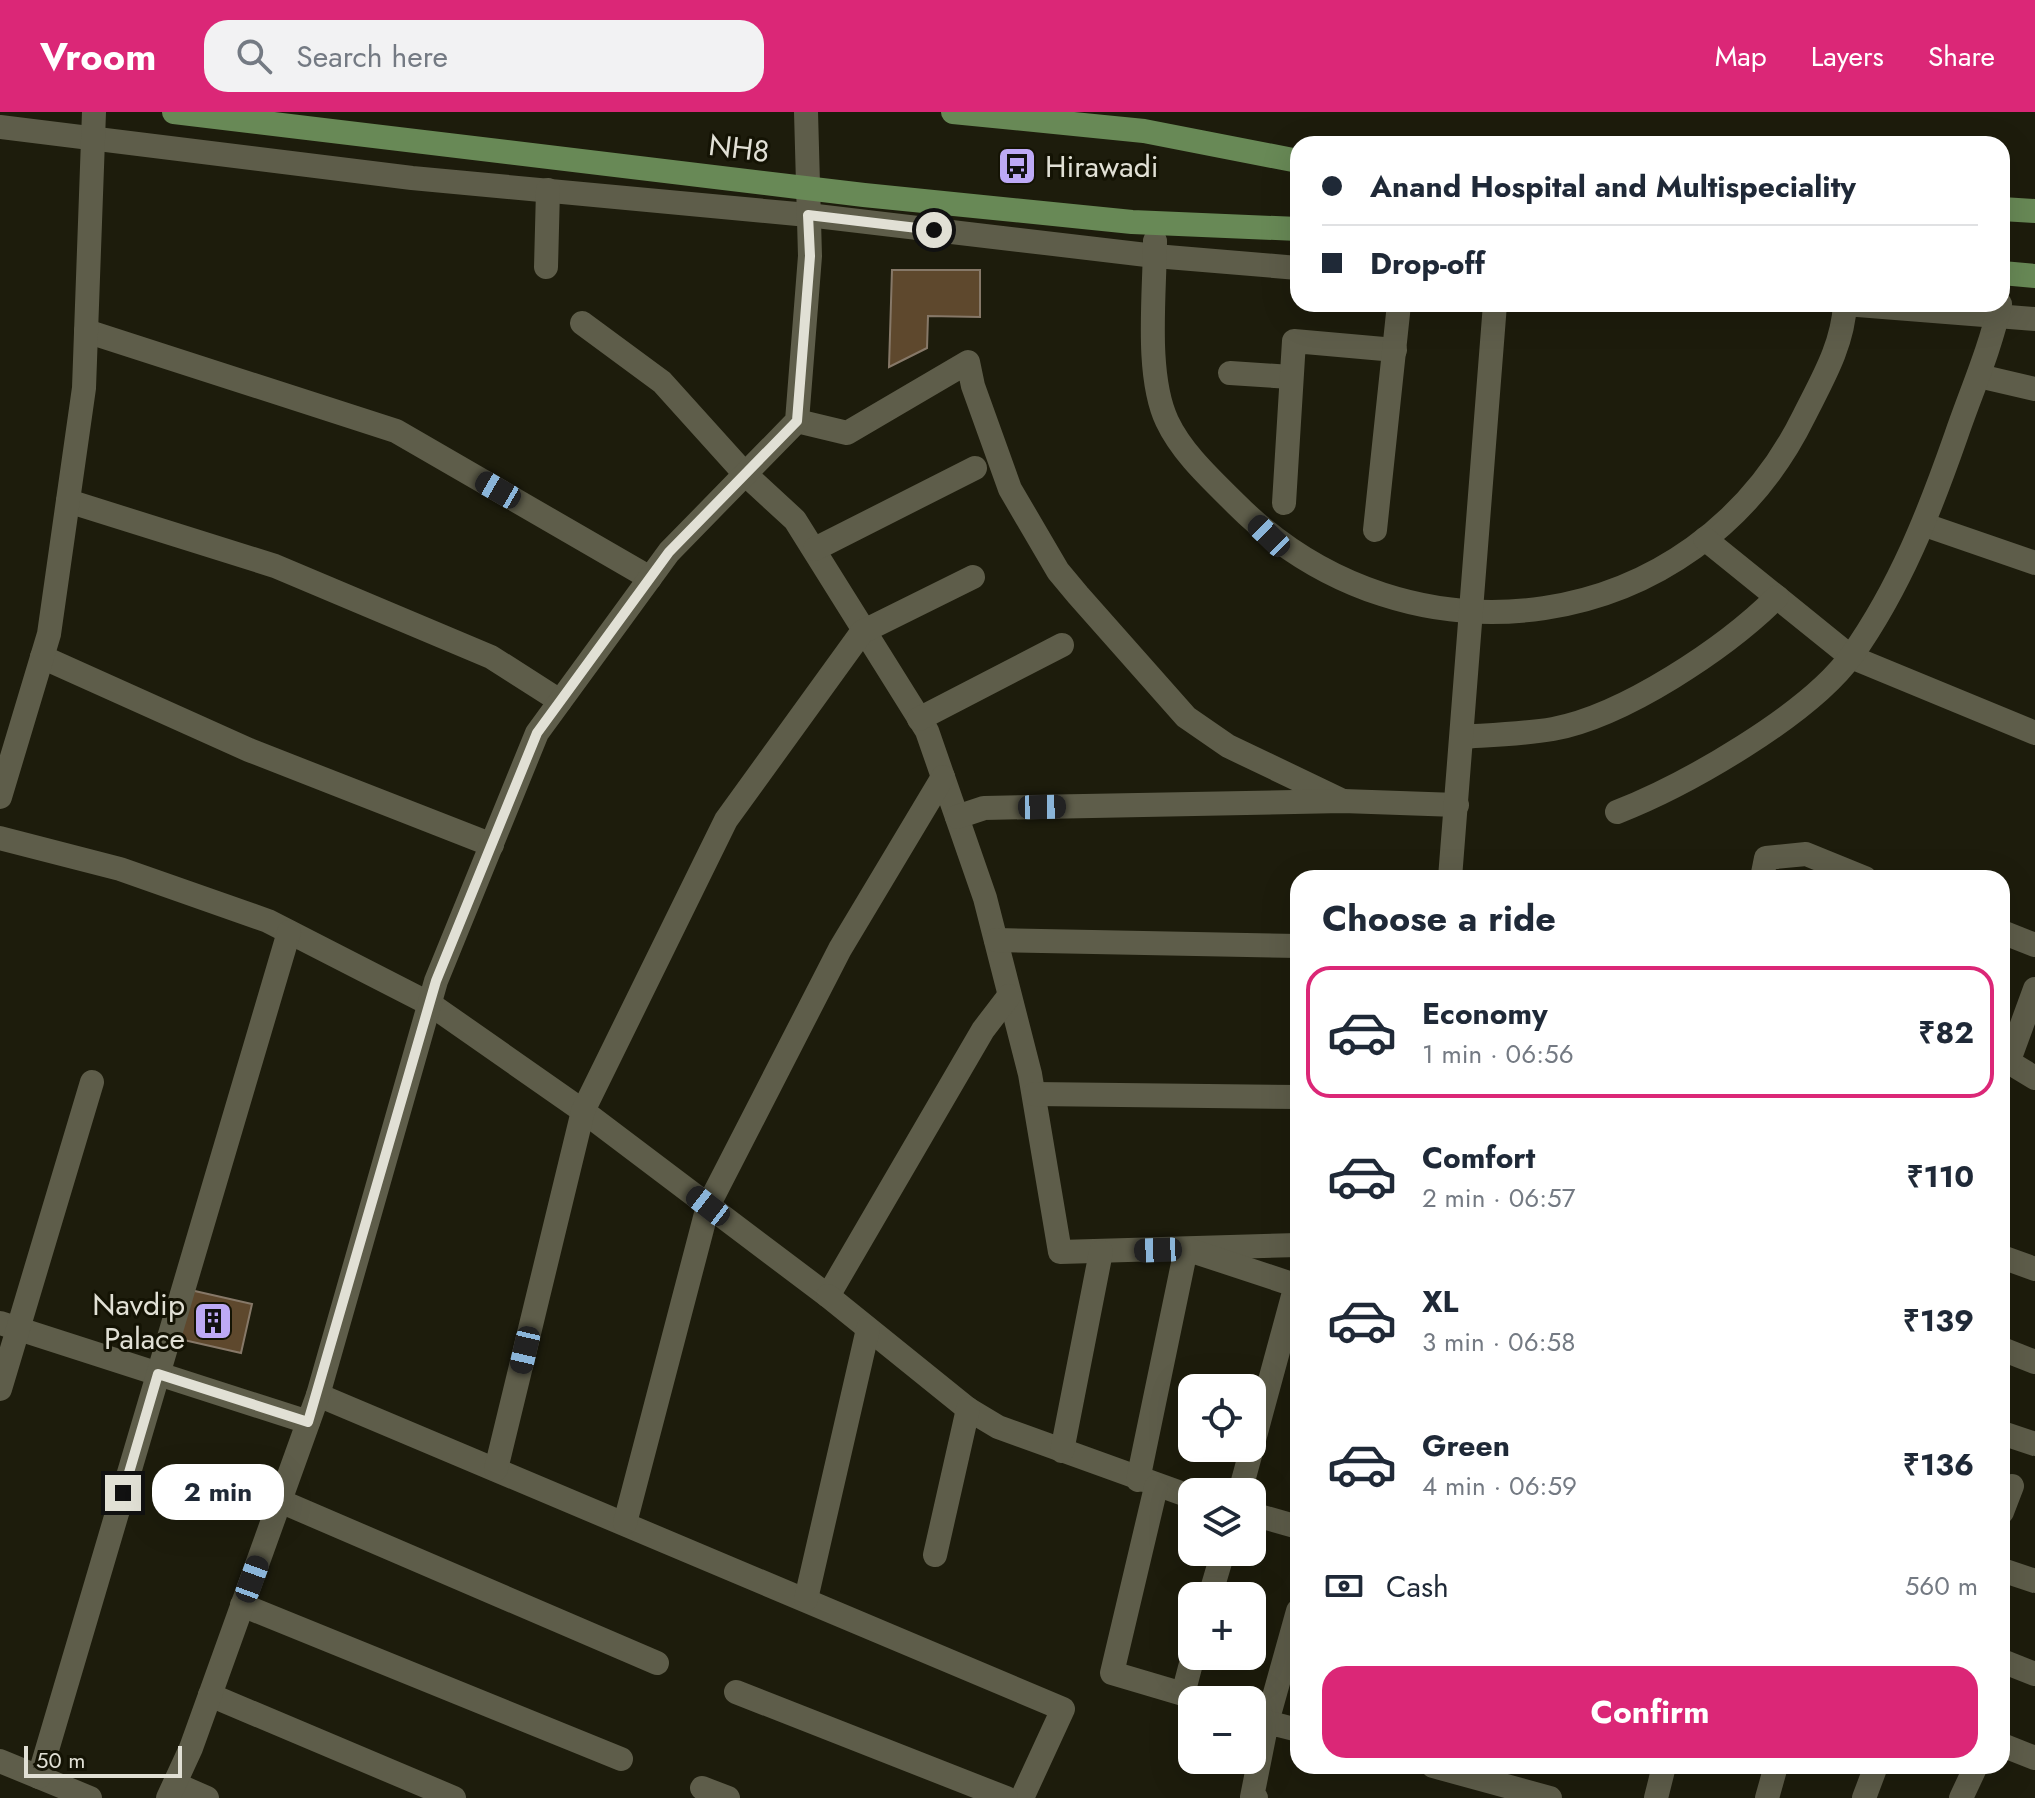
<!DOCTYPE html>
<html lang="en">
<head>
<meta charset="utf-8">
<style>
  :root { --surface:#fff; --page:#f2f2f3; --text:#1f2937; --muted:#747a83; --line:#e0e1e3; --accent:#db2777 }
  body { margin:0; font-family:Jost,sans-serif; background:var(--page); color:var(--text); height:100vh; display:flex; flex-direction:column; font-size:30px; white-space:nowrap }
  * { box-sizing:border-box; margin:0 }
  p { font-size:26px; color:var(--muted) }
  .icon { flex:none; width:44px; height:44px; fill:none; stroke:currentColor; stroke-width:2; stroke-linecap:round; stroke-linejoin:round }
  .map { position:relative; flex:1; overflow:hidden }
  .details { position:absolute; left:1290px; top:758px; width:720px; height:904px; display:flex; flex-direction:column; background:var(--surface); border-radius:24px; box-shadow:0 8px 32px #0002 }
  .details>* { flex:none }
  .hud { position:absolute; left:1290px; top:24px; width:720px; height:176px; border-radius:24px; box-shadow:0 8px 32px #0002; display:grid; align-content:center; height:176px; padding:0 32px; background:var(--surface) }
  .fabs { position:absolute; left:1178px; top:1262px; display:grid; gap:16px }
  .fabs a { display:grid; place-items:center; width:88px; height:88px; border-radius:16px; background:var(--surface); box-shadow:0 8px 32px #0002; font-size:40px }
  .scale { position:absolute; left:24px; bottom:20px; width:158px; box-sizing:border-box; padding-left:8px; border:4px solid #e1e0d5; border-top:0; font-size:22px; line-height:28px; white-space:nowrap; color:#e1e0d5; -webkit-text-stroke:6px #141304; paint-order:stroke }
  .end { position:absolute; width:36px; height:36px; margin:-18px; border:10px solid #e1e0d5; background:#111; box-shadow:0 0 0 4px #111 }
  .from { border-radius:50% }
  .bubble { position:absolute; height:56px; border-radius:24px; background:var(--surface); box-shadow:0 8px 32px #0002; font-size:26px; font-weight:700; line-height:56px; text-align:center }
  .car { position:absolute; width:24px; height:48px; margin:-24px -12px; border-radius:10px; box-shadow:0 0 6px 2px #0007; background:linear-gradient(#222 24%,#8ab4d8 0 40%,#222 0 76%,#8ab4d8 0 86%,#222 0) }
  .hud b { display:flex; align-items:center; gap:28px; height:76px; font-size:30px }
  .hud b+b { border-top:2px solid var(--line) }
  .hud i { width:20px; height:20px; background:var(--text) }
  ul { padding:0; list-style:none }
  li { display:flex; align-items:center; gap:24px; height:132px; margin:0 16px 12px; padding:0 16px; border:4px solid transparent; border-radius:24px }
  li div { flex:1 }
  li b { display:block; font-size:30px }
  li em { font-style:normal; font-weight:700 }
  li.on { border-color:var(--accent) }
  li>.icon { width:72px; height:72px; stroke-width:1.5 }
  h2 { padding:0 32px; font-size:36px; line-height:96px }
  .pay { display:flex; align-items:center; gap:20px; height:88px; padding:0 32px; font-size:30px }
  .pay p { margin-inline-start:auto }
  .cta { display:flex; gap:16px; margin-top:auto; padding:16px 32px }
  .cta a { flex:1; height:92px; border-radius:24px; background:var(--accent); color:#fff; font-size:32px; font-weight:700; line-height:92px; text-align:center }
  header { display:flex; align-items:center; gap:48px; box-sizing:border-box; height:112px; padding:0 40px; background:var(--accent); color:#fff }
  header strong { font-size:38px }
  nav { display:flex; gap:44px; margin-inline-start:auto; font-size:28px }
  .search { width:560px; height:72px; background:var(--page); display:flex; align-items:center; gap:20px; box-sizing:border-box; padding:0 28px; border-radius:24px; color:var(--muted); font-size:30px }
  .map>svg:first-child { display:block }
  .building { fill:#5e482d; stroke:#867868; stroke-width:2 }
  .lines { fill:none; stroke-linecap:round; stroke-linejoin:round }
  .minor { stroke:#5e5d4a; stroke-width:24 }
  .major { stroke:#688956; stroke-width:24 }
  .route { stroke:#e1e0d5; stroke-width:10 }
  .labels { text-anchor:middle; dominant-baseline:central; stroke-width:6; stroke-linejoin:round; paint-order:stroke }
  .street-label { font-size:30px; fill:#e1e0d5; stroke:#141304 }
  .poi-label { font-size:30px; fill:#e1e0d5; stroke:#141304; text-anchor:start }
</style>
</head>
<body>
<header>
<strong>Vroom</strong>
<div class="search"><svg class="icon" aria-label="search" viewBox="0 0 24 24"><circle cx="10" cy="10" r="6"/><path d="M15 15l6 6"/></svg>Search here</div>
<nav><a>Map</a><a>Layers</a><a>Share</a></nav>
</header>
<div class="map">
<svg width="2035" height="1686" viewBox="0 0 2035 1686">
  <rect width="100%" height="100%" fill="#1d1c0c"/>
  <!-- building -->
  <g class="building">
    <path d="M892 158H980V205L928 204 927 236 889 255Z"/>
    <path d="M186 1177 252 1192 241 1241 175 1226Z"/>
  </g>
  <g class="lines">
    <!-- minor -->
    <g class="minor">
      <path d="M0 15 412 66 808 103 1155 144 1298 156"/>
      <path d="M1155 129C1155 180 1145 262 1167 309 1182 341 1211 367 1236 392 1409 565 1695 526 1804 304 1822 268 1843 233 1845 192L2035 207"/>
      <path d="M546 155 548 78"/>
      <path d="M582 211 662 270 745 362 795 408 927 619 985 786 1030 962 1060 1140 1298 1133"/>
      <path d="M86 219 396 319 650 466"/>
      <path d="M1230 261 1291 265"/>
      <path d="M1979 264 2035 277"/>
      <path d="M797 309 847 321 968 250 973 274 1010 377 1058 459 1078 483 1186 605 1228 634 1343 689"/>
      <path d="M68 389 275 454 491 545 560 589"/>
      <path d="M1284 391 1294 229 1395 238"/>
      <path d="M1925 413 2035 451"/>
      <path d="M1375 418 1399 192"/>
      <path d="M1705 427 1851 545 2035 621"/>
      <path d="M815 437 975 356"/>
      <path d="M42 545 249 638 492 733"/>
      <path d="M919 607 1062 533"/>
      <path d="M1462 625C1492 623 1523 622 1553 617 1624 604 1726 536 1777 485"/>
      <path d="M0 685 49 522 84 276 94 0"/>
      <path d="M1617 700C1686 673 1809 603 1852 543 1900 475 1929 401 1956 324 1971 280 1990 238 2000 192"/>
      <path d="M957 705 984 696 1343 689 1457 693"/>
      <path d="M0 726 120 757 268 809 430 892 583 999 828 1184 983 918 1009 884"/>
      <path d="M1450 766 1495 192"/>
      <path d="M1762 766 1766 746 1806 742 1865 766"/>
      <path d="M2002 820 2035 833"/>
      <path d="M996 828 1298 834"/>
      <path d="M2002 946 2035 966"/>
      <path d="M2009 948 2035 877"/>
      <path d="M1034 982 1298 985"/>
      <path d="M2002 1145 2035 1157"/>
      <path d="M828 1184 968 1297 998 1315 1192 1385"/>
      <path d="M0 1211 308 1310"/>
      <path d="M2002 1237 2035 1250"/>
      <path d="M0 1277 92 970"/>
      <path d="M318 1283 1063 1597 1022 1686"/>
      <path d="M2002 1321 2035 1332"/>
      <path d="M1252 1335 1296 1173"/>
      <path d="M1062 1339 1101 1140"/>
      <path d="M496 1357 583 999 726 708 862 520 973 465"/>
      <path d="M1138 1368 1186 1137 1298 1174"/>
      <path d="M1156 1375 1112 1561 1183 1582"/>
      <path d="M1240 1380 1252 1336"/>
      <path d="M280 1389 657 1551"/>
      <path d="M2002 1400 2012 1374"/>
      <path d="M1252 1402 1298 1415"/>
      <path d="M625 1411 708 1094 840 837 943 665"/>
      <path d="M935 1443 968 1297"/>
      <path d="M2002 1458 2035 1469"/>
      <path d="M1210 1484 1223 1440"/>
      <path d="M806 1487 868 1217"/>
      <path d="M242 1493 621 1647"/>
      <path d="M1193 1544 1183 1582 1200 1588"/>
      <path d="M2002 1549 2035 1562"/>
      <path d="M736 1580 1006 1686"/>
      <path d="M210 1583 454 1686"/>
      <path d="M1252 1605 1267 1610 1298 1499"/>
      <path d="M2002 1633 2035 1646"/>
      <path d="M0 1649 90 1686"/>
      <path d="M1433 1654 1550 1686"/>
      <path d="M39 1665 289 820"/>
      <path d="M175 1672 207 1686"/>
      <path d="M702 1676 728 1686"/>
      <path d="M168 1686 191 1636 318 1283 436 869 537 621 669 440 797 309 810 144 806 0"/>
      <path d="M1256 1686 1252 1685 1267 1610 1298 1618"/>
      <path d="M1656 1686 1664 1654"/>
      <path d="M1767 1686 1776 1654"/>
      <path d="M1864 1686 1876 1654"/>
      <path d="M1961 1686 1976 1654"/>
    </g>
    <!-- major -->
    <g class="major">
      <path d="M174 0 864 83 1132 110 1298 117"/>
      <path d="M953 0 1144 19 1298 49"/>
      <path d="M2002 97 2035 99"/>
      <path d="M2002 161 2035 164"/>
    </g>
  </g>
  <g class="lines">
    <!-- route -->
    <path class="route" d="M123 1381 158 1262 308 1310 436 869 537 621 669 440 797 309 810 144 808 103 934 118"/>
  </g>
  <!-- icons -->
  <defs>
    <symbol id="bus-square" viewBox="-11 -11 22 22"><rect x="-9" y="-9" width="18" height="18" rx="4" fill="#bda9f5" stroke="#141304"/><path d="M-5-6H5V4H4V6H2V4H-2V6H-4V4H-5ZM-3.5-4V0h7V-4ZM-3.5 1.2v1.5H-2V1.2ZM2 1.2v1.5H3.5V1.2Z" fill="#111"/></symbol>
    <symbol id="building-square" viewBox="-11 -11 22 22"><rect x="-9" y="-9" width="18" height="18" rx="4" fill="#bda9f5" stroke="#141304"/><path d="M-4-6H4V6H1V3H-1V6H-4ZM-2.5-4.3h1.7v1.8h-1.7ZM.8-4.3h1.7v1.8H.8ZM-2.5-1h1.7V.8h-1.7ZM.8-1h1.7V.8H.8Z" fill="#111"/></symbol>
  </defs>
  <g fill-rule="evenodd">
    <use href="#bus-square" x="995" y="32" width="44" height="44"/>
    <use href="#building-square" x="191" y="1187" width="44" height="44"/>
  </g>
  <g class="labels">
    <!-- street labels -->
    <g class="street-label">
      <text transform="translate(739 36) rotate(7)">NH8</text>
    </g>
    <!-- poi labels -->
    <g class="poi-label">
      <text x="1045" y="54">Hirawadi</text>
      <text x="185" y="1192" text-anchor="end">Navdip<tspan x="185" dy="34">Palace</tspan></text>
    </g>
  </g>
</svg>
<div class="fabs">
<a><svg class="icon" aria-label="locate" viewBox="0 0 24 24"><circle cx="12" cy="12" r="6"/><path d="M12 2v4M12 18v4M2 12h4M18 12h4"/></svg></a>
<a><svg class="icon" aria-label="layers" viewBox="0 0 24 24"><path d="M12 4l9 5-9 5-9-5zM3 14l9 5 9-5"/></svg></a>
<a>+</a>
<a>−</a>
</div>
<div class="scale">50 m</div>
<i class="end from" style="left:934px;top:118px"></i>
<i class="end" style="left:123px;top:1381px"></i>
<div class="bubble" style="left:152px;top:1352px;width:132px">2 min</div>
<i class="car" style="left:498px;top:378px;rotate:300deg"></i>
<i class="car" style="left:1269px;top:424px;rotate:314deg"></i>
<i class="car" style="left:1042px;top:695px;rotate:89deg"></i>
<i class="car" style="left:708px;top:1094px;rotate:308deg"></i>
<i class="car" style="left:1158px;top:1138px;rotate:268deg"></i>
<i class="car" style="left:525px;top:1238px;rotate:193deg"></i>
<i class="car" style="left:252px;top:1467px;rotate:20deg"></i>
<div class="hud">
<b><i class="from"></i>Anand Hospital and Multispeciality</b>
<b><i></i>Drop-off</b>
</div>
<section class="details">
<h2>Choose a ride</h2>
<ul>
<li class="on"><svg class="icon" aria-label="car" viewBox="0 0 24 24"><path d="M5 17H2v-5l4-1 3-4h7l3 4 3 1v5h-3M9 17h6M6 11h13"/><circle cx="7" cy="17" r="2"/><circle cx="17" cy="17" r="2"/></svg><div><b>Economy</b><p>1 min · 06:56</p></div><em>₹82</em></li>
<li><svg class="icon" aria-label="car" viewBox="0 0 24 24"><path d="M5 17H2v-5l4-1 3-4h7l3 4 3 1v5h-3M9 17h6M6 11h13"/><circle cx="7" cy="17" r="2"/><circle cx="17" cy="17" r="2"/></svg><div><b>Comfort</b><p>2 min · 06:57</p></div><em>₹110</em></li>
<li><svg class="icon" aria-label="car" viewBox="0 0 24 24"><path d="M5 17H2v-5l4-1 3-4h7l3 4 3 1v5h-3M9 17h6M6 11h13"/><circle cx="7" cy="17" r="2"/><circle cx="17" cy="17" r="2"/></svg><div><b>XL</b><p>3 min · 06:58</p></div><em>₹139</em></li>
<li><svg class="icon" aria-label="car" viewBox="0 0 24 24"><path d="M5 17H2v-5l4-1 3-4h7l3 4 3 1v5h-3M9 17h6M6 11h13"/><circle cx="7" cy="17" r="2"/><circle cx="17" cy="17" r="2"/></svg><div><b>Green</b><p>4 min · 06:59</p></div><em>₹136</em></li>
</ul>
<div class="pay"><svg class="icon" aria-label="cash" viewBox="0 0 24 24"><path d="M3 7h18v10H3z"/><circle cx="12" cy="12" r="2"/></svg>Cash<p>560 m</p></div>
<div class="cta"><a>Confirm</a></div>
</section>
</div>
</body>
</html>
